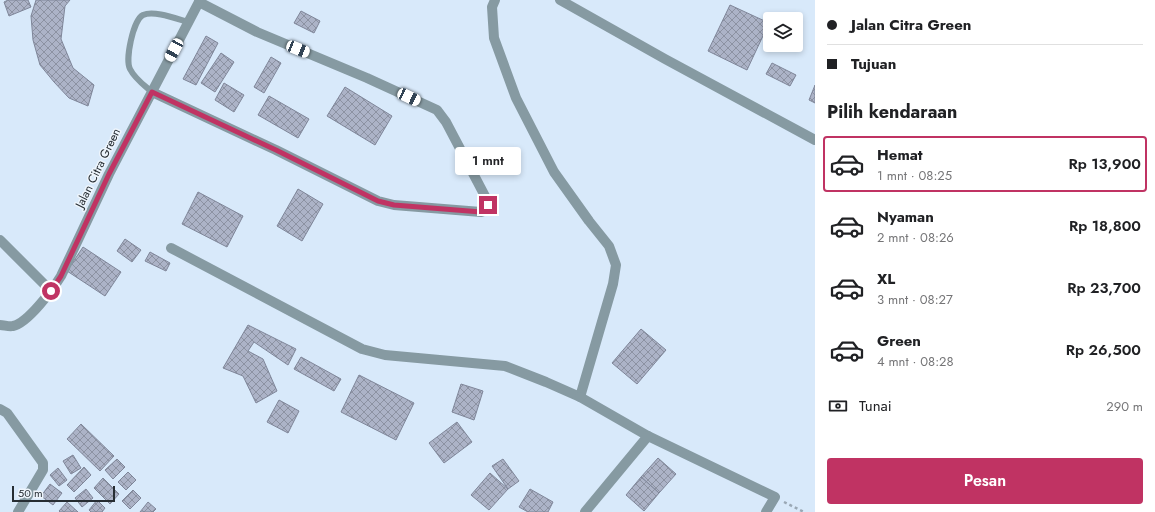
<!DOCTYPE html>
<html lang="id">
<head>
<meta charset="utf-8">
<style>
  :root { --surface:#fff; --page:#f2f2f2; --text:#202124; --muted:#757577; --line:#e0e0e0; --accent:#c03363 }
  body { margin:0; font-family:Jost,sans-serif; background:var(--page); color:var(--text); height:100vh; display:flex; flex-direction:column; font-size:15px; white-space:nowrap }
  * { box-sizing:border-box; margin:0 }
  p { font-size:13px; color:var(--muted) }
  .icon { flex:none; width:22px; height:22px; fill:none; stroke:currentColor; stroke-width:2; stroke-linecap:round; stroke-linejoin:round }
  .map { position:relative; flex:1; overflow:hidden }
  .drawer { display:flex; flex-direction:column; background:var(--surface); width:340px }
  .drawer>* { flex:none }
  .guide { display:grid; align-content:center; height:88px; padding:0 12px; background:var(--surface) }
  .buttons { position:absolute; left:763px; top:12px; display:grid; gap:8px }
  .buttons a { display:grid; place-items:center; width:40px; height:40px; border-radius:4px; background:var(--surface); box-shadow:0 2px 6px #0003; font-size:20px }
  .scale { position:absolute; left:12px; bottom:10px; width:103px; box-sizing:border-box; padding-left:4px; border:2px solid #262d33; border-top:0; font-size:11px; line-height:14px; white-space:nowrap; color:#262d33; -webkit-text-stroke:3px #eef5fc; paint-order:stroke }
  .end { position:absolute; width:18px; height:18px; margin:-9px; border:5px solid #c03363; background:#fff; box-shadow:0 0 0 2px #fff }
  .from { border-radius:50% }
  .bubble { position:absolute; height:28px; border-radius:4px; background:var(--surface); box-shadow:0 2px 6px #0003; font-size:13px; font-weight:600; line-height:28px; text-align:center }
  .car { position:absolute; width:12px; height:24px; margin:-12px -6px; border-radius:5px; box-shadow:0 0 3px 1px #0007; background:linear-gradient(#fff 24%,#345 0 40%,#fff 0 76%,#345 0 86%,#fff 0) }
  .guide b { display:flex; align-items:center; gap:14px; height:38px; font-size:15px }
  .guide b+b { border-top:1px solid var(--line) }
  .guide i { width:10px; height:10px; background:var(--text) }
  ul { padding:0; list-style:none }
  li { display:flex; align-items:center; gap:12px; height:56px; margin:0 8px 6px; padding:0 4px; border:2px solid transparent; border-radius:4px }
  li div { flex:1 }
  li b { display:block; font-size:15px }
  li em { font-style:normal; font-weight:600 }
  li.selected { border-color:var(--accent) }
  li>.icon { width:36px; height:36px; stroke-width:1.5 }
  h2 { padding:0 12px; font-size:18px; line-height:48px }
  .pay { display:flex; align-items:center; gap:10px; height:44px; padding:0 12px; font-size:15px }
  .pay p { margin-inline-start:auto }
  .action { display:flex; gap:8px; margin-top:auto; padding:8px 12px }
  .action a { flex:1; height:46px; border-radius:4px; background:var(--accent); color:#fff; font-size:16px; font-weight:600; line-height:46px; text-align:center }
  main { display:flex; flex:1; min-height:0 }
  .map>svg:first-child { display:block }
  .building { fill:url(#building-cross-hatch); stroke:#7f8699 }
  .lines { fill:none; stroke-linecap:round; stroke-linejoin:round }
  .path { stroke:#9aa8b5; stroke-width:2.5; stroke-dasharray:3 3; stroke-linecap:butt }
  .service { stroke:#869aa2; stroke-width:6 }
  .minor { stroke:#869aa2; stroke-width:10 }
  .tertiary { stroke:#869aa2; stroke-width:10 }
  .route { stroke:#c03363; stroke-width:5 }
  .labels { text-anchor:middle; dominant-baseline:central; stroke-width:3; stroke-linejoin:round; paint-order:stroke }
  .street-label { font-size:12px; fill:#262d33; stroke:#eef5fc }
</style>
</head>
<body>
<main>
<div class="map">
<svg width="815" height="512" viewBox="0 0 815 512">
  <defs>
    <pattern id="building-cross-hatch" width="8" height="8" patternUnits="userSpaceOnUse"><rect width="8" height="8" fill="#acb3c7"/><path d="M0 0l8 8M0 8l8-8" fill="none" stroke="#8c92a2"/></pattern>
  </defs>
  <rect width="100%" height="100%" fill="#d8e9fa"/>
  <!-- building -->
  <g class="building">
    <path d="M8 0H28L31 7 9 16 4 2Z"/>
    <path d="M36 0H70L65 6 61 39 73 68 94 85 88 106 69 98 54 82 40 65 33 40 31 16Z"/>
    <path d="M730 5 769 23 747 70 708 51Z"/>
    <path d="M301 11 320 21 314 33 294 23Z"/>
    <path d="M206 36 218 43 196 85 183 79Z"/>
    <path d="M221 53 234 62 215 92 201 83Z"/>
    <path d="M271 57 281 63 264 93 254 87Z"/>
    <path d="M772 63 796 75 790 86 766 74Z"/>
    <path d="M224 83 244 95 234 112 215 100Z"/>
    <path d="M815 85V103L809 100Z"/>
    <path d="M345 87 392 116 375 145 327 116Z"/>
    <path d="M269 96 309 119 298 138 258 115Z"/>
    <path d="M298 189 323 204 302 241 277 226Z"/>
    <path d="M198 192 243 216 227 247 182 224Z"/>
    <path d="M125 239 141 250 132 262 117 251Z"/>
    <path d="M83 247 121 272 105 296 67 271Z"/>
    <path d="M150 252 170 263 166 271 145 261Z"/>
    <path d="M248 325 296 349 288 365 254 342 248 351 263 359 277 391 256 403 243 376 223 368Z"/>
    <path d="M641 329 666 350 637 384 612 363Z"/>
    <path d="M301 357 341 379 334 391 294 369Z"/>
    <path d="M359 375 414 403 396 440 341 412Z"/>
    <path d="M461 384 483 391 474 420 452 412Z"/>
    <path d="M279 400 299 411 288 433 267 422Z"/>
    <path d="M457 422 472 442 444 463 429 443Z"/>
    <path d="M81 424 114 456 100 471 67 439Z"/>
    <path d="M73 455 81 468 71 474 63 461Z"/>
    <path d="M658 458 676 474 659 493 641 477Z"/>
    <path d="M117 459 125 467 113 479 105 470Z"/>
    <path d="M503 459 519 481 508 489 492 466Z"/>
    <path d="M84 467 91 475 74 492 67 485Z"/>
    <path d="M58 468 67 480 59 486 50 475Z"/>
    <path d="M128 472 136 480 126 490 118 482Z"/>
    <path d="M490 473 508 489 489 510 471 495Z"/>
    <path d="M641 477 659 493 644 511 626 495Z"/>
    <path d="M103 478 119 494 110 504 94 488Z"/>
    <path d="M50 484 62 493 53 505 41 496Z"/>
    <path d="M86 489 93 498 82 507 75 498Z"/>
    <path d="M530 489 553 502 548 512H528L519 507Z"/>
    <path d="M133 490 141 498 130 509 122 501Z"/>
    <path d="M97 500 105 508 102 512H91L89 510Z"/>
    <path d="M67 502 78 512H60L59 511Z"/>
    <path d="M148 502 156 509 153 512H140Z"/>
  </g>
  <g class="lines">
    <!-- path -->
    <path class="path" d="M784 502 804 512"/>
    <!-- service -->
    <path class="service" d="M152 92C144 85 135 79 130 69 125 60 133 20 143 15 154 10 177 19 188 22"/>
    <!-- minor -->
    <g class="minor">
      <path d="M560 0 665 59 815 140"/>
      <path d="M152 92 276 150 378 201 394 205 481 212 487 210 489 205 486 198 446 122 437 110 367 78 257 32 199 2"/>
      <path d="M0 240 51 291"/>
      <path d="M171 248 362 349 385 355 505 366 546 382 580 397 613 284 616 265 609 246 589 221 554 172 516 98 494 38 492 7 495 0"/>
      <path d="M580 397 648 436 775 497 766 512"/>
      <path d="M0 409 7 413 43 463V470L18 512"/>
      <path d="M585 512 648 436"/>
    </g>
    <!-- tertiary -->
    <path class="tertiary" d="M0 325C4 325 9 327 13 326 28 323 53 289 61 276L109 174 200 0"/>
  </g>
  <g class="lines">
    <!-- route -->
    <path class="route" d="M51 291 61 276 109 174 152 92 276 150 378 201 394 205 481 212 487 210 488 205"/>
  </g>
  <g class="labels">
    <!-- street labels -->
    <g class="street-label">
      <text transform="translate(98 168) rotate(-64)">Jalan Citra Green</text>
    </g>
  </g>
</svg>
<div class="buttons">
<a><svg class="icon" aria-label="layers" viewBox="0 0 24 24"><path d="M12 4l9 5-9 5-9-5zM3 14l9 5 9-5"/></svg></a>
</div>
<div class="scale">50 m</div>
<i class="end from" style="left:51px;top:291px"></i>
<i class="end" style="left:488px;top:205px"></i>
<div class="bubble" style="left:455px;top:147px;width:66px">1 mnt</div>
<i class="car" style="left:298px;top:49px;rotate:112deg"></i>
<i class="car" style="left:174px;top:50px;rotate:208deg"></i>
<i class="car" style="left:409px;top:97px;rotate:115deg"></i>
</div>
<section class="drawer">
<div class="guide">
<b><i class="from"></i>Jalan Citra Green</b>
<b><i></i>Tujuan</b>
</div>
<h2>Pilih kendaraan</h2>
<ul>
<li class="selected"><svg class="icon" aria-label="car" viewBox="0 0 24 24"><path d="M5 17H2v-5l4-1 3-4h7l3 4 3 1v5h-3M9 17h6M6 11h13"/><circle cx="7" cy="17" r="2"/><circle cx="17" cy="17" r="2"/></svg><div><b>Hemat</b><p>1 mnt · 08:25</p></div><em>Rp 13,900</em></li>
<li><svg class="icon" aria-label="car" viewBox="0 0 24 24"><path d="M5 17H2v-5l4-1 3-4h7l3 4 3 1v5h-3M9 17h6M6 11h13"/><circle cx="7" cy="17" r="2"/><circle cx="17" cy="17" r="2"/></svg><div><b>Nyaman</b><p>2 mnt · 08:26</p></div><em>Rp 18,800</em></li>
<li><svg class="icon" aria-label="car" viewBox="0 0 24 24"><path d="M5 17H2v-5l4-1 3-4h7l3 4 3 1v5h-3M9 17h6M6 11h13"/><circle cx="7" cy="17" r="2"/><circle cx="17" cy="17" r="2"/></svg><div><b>XL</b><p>3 mnt · 08:27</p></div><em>Rp 23,700</em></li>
<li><svg class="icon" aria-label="car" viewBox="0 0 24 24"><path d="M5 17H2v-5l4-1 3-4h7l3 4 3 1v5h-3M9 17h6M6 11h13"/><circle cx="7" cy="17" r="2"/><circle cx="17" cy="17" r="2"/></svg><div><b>Green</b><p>4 mnt · 08:28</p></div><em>Rp 26,500</em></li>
</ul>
<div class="pay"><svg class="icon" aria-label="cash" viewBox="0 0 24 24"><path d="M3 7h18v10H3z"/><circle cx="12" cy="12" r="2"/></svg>Tunai<p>290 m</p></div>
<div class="action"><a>Pesan</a></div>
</section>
</main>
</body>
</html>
